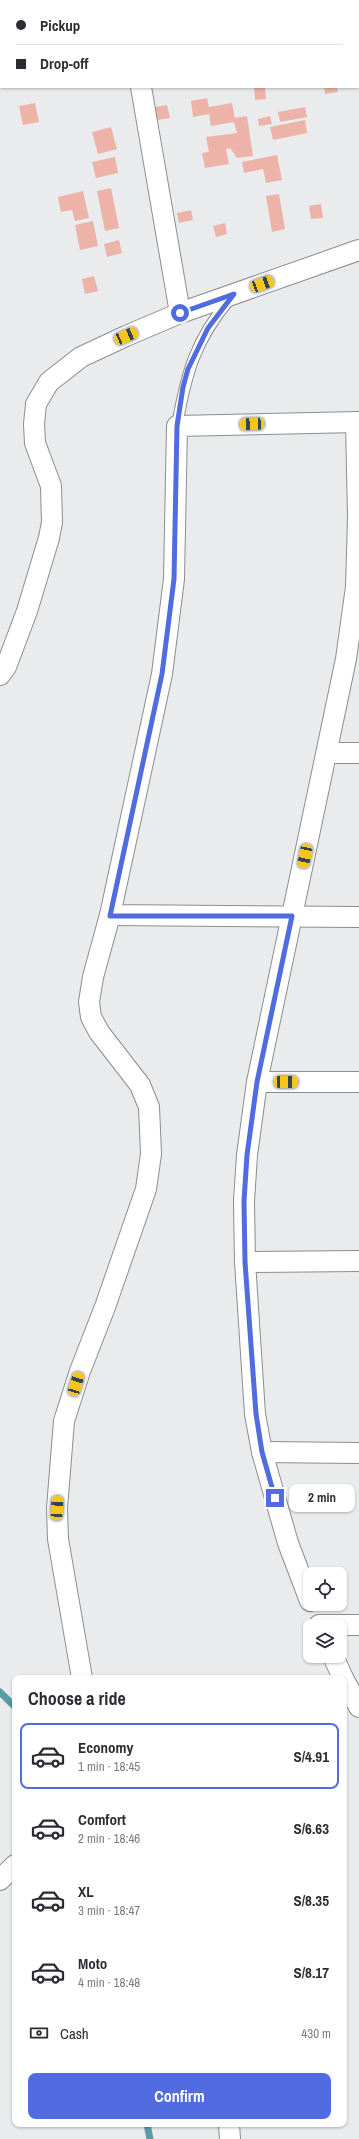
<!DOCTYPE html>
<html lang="en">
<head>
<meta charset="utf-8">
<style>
  :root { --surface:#fff; --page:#f7f7f7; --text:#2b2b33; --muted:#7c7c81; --line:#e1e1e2; --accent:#506ce0 }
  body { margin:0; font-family:"Archivo Narrow",sans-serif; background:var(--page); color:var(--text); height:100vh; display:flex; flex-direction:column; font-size:15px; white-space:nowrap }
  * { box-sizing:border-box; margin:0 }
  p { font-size:13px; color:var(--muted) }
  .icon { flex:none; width:22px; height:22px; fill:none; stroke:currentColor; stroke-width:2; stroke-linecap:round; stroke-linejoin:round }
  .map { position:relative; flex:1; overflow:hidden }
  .side { position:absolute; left:12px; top:1675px; width:335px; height:452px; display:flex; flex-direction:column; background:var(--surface); border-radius:8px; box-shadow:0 1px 3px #0004 }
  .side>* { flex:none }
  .hud { position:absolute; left:0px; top:0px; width:359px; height:88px; box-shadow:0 1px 3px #0004; display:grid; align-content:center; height:88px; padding:0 16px; background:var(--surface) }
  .controls { position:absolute; left:303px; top:1567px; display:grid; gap:8px }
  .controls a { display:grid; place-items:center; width:44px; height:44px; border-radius:8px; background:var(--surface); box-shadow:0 1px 3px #0004; font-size:20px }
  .end { position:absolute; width:18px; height:18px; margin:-9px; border:5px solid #506ce0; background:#fff; box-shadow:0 0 0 2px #fff }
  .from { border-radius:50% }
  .bubble { position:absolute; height:28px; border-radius:8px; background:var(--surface); box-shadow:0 1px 3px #0004; font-size:13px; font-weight:700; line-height:28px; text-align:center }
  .car { position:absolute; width:12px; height:24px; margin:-12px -6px; border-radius:5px; box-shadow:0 0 3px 1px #0007; background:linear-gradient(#f5c518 24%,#345 0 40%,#f5c518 0 76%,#345 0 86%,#f5c518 0) }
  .hud b { display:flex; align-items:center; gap:14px; height:38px; font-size:15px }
  .hud b+b { border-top:1px solid var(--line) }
  .hud i { width:10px; height:10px; background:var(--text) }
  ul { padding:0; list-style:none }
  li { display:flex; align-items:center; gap:12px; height:66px; margin:0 8px 6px; padding:0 8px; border:2px solid transparent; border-radius:8px }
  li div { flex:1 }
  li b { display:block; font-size:15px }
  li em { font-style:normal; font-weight:700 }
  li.selected { border-color:var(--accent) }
  li>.icon { width:36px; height:36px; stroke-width:1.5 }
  h2 { padding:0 16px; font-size:18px; line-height:48px }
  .pay { display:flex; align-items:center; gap:10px; height:44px; padding:0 16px; font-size:15px }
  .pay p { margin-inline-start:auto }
  .action { display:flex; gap:8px; margin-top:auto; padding:8px 16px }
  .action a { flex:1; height:46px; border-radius:8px; background:var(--accent); color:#fff; font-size:16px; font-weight:700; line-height:46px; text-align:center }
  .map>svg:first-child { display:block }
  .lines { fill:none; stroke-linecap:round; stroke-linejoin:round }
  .stream { stroke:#5a9ba8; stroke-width:7 }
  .building { fill:#edb3a9 }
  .lane-casing { stroke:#8c8d8e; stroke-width:12 }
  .street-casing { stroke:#8c8d8e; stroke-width:22 }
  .lane { stroke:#fff; stroke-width:10 }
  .street { stroke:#fff; stroke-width:20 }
  .route { stroke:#506ce0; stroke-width:5 }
</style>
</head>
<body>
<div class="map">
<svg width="359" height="2139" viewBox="0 0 359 2139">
  <rect width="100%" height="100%" fill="#e9ebec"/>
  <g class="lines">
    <!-- stream -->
    <g class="stream">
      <path d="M0 1692 15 1707"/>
      <path d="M147 2124 150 2139"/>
    </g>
  </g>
  <!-- building -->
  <g class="building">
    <path d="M254 87H265L266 99 255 100Z"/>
    <path d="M324 87H337L338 92 325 94Z"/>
    <path d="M207 98 209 107 232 103 235 118 247 116 253 156 237 158 230 148 226 149 229 164 205 168 202 153 209 152 206 137 237 133 234 122 211 126 209 114 193 117 191 101Z"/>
    <path d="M35 103 39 122 23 125 19 106Z"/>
    <path d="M167 105 170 118 157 120 155 107Z"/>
    <path d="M305 107 307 117 280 122 278 112Z"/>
    <path d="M270 116 272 124 259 126 258 119Z"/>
    <path d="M305 120 307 133 273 140 270 127Z"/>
    <path d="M111 127 117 149 98 154 92 132Z"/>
    <path d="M277 155 282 180 266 183 263 169 244 173 242 162Z"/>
    <path d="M115 157 118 173 96 178 92 162Z"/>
    <path d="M111 188 119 228 105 231 97 191Z"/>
    <path d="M83 191 89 218 75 221 72 210 61 212 58 197Z"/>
    <path d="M279 194 285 229 272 232 266 196Z"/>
    <path d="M321 204 323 218 311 219 309 206Z"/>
    <path d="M191 210 193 220 179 223 177 213Z"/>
    <path d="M93 221 98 246 80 250 75 225Z"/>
    <path d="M225 223 227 234 216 237 213 226Z"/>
    <path d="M119 240 122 253 107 257 104 244Z"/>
    <path d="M94 276 98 291 85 294 82 279Z"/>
  </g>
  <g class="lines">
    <defs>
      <path id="lane" d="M177 426C186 374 195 340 230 299"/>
      <g id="street">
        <path d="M125 0 126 1"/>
        <path d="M353 0V1"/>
        <path d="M358 32 359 38"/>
        <path d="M141 87 180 313"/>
        <path d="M359 422 177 426 174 579 162 674 110 915 359 917"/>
        <path d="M0 675 6 667 27 611 49 538 52 522 51 486 35 443 34 424 36 404 49 382 81 357 126 336 180 313 359 250"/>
        <path d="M327 753H359"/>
        <path d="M257 1082H359"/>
        <path d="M245 1262 359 1261"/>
        <path d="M262 1452 359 1453"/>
        <path d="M310 1601 288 1543 262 1452 255 1414 245 1262 244 1201 247 1155 257 1082 346 659 356 587 358 517 356 422"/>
        <path d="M319 1625H359"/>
        <path d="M333 1656 343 1678"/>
        <path d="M82 1678 58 1539 57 1508 64 1421 80 1371 105 1307 146 1189 151 1154 149 1107 140 1085 99 1032 91 1017 89 1002 93 977 110 915"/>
        <path d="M344 1680 359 1707"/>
        <path d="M0 1880 15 1865"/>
        <path d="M229 2124 230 2139"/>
      </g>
    </defs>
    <!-- lane casing -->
    <use href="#lane" class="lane-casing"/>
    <!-- street casing -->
    <use href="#street" class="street-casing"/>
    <!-- lane -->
    <use href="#lane" class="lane"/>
    <!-- street -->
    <use href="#street" class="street"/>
  </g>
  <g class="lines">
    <!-- route -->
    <path class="route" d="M180 313 234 294 208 328 188 369 183 387 177 426 174 579 162 674 110 916H292L257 1082 247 1155 244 1201 245 1262 256 1414 262 1452 275 1498"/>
  </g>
</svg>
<div class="controls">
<a><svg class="icon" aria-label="locate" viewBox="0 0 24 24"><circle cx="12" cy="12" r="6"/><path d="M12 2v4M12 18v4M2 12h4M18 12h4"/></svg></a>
<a><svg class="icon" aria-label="layers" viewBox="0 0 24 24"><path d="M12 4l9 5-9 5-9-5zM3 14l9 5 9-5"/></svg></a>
</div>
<i class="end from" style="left:180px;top:313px"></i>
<i class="end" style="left:275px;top:1498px"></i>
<div class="bubble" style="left:289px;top:1484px;width:66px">2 min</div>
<i class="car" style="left:262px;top:284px;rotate:70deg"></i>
<i class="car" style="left:126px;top:336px;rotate:67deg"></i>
<i class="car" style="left:252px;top:424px;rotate:268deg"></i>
<i class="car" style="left:305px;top:856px;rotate:192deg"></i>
<i class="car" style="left:286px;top:1082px;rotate:90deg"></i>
<i class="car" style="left:76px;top:1384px;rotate:17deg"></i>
<i class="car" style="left:57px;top:1508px;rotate:3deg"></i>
<div class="hud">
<b><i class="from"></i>Pickup</b>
<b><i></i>Drop-off</b>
</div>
<section class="side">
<h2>Choose a ride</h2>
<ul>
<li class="selected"><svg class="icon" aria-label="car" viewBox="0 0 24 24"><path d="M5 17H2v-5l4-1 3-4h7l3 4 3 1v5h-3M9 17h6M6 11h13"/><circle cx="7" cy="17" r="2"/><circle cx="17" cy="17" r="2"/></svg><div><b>Economy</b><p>1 min · 18:45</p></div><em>S/4.91</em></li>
<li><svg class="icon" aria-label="car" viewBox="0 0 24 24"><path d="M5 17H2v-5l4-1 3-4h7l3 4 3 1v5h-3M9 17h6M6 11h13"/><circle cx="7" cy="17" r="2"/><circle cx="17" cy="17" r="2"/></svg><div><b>Comfort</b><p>2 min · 18:46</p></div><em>S/6.63</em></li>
<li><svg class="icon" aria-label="car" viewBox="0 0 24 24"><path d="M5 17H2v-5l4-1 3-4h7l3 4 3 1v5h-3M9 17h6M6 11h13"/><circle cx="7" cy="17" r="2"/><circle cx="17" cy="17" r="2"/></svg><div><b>XL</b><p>3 min · 18:47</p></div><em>S/8.35</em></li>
<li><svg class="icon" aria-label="car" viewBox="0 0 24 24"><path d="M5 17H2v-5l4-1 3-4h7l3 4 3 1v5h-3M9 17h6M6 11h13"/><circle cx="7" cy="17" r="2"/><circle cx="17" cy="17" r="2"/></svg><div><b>Moto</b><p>4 min · 18:48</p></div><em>S/8.17</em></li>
</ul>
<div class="pay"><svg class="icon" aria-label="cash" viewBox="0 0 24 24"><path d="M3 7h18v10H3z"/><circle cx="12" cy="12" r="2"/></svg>Cash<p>430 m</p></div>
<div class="action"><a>Confirm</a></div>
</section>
</div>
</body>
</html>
